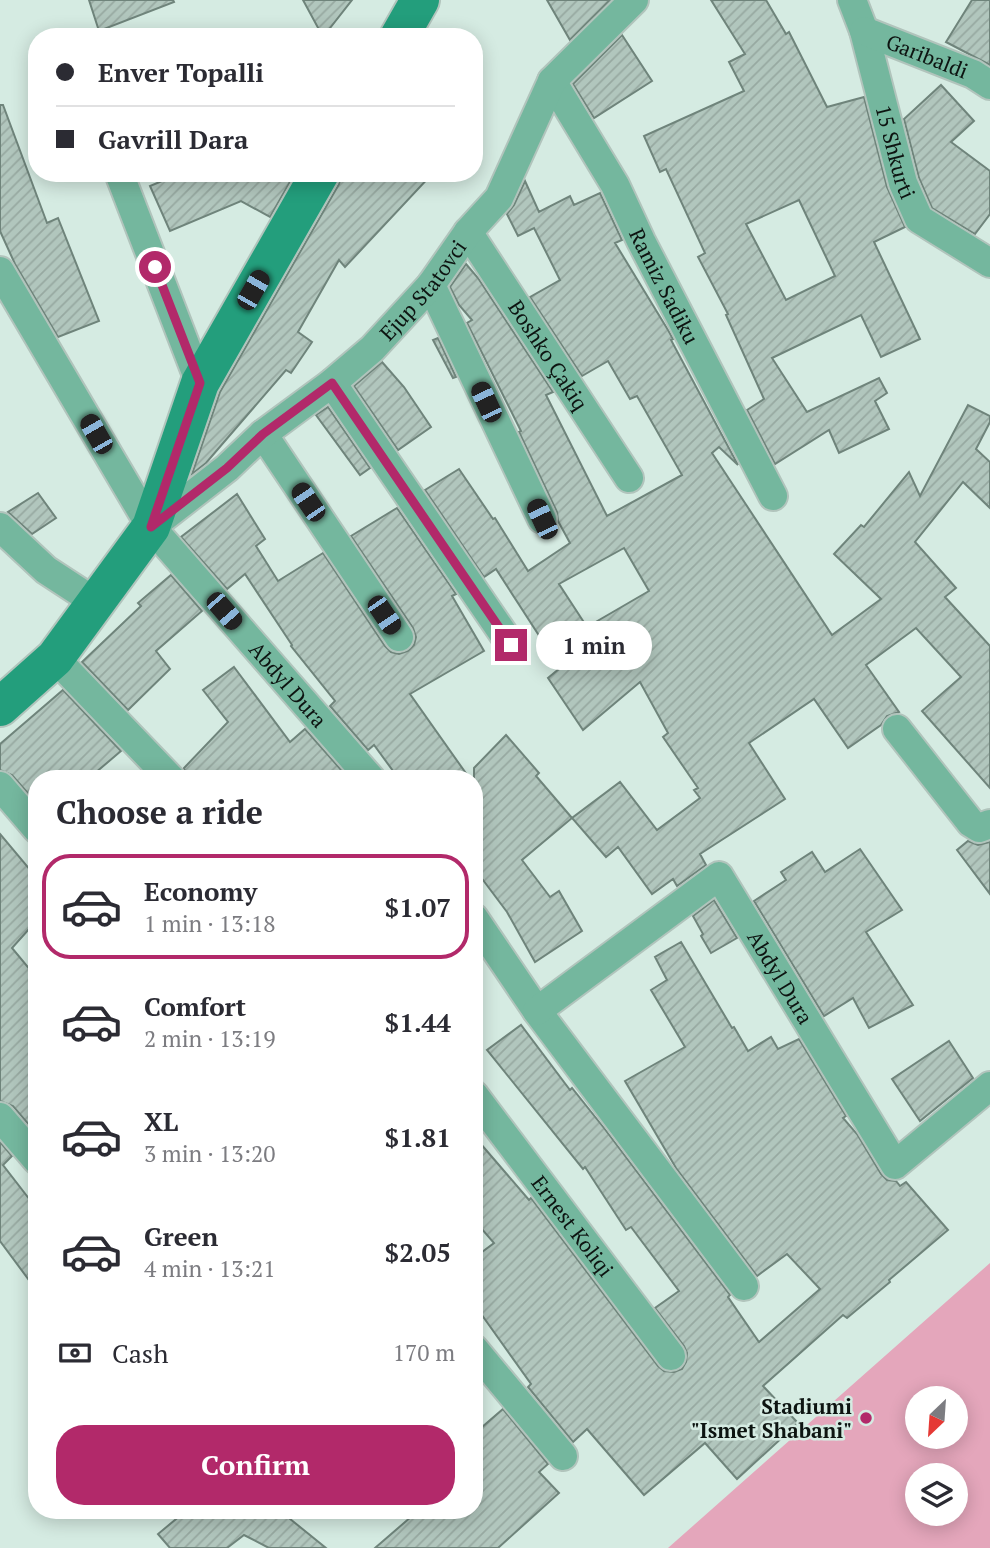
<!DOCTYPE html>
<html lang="en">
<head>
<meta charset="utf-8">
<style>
  :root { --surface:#fff; --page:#f2f2f3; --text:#2b2b33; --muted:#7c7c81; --line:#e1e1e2; --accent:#b2296a }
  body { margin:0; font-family:"PT Serif",serif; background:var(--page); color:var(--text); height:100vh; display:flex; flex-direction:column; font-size:26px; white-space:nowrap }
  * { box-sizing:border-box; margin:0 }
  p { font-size:23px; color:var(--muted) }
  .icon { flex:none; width:38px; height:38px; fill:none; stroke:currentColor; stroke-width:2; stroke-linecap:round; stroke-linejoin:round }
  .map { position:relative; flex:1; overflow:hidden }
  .details { position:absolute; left:28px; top:770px; width:455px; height:749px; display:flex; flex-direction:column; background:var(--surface); border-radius:28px; box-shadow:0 4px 18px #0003 }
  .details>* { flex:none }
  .top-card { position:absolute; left:28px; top:28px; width:455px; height:154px; border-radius:28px; box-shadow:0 4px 18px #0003; display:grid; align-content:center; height:154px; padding:0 28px; background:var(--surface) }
  .needle { width:46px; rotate:205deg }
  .controls { position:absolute; left:905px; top:1386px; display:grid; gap:14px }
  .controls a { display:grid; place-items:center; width:63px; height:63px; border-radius:50%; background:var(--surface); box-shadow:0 4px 18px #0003; font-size:35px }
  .end { position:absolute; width:32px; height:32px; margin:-16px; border:9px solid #b2296a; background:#fff; box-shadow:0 0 0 4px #fff }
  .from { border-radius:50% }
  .bubble { position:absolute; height:49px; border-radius:24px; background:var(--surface); box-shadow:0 4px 18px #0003; font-size:23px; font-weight:700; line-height:49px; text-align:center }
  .car { position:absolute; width:21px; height:42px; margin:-21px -10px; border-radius:9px; box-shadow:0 0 5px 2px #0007; background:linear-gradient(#222 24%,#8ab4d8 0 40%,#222 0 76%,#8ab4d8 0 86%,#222 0) }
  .top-card b { display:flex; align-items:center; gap:24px; height:66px; font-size:26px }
  .top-card b+b { border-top:2px solid var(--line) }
  .top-card i { width:18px; height:18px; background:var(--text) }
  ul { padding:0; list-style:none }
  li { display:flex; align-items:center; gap:21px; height:105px; margin:0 14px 10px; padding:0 14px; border:4px solid transparent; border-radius:28px }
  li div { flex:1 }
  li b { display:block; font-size:26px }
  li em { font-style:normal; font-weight:700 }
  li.selected { border-color:var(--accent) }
  li>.icon { width:63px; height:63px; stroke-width:1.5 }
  h2 { padding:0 28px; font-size:32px; line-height:84px }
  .pay { display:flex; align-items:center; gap:18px; height:77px; padding:0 28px; font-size:26px }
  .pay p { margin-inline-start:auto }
  .primary-button { display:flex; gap:14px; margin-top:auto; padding:14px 28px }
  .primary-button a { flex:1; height:80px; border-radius:28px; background:var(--accent); color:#fff; font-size:28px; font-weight:700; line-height:80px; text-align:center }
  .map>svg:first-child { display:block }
  .green { fill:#e4a6bb; fill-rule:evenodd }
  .building { fill:url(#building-hatch); stroke:#6f847b; stroke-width:2; fill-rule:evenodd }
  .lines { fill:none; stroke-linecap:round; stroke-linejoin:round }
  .street-casing { stroke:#b1c4bc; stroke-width:32 }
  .secondary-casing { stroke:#b1c4bc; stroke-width:42 }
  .street { stroke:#74b79e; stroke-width:28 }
  .secondary { stroke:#239e7c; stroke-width:38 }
  .route { stroke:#b2296a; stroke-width:9 }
  .poi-dot { fill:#b2296a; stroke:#d5ebe2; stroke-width:2.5 }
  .labels { text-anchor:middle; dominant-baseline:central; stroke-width:5; stroke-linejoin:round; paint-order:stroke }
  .street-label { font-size:21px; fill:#0d1411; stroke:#d5ebe2 }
  .poi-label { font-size:21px; font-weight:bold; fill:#0d1411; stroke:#d5ebe2; text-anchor:end }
</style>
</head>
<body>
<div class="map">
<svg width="990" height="1548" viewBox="0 0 990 1548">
  <defs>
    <pattern id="building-hatch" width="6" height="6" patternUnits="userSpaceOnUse" patternTransform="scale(1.75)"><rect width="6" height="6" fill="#b1c6bd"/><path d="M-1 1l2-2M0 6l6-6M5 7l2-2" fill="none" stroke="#97a9a1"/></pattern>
  </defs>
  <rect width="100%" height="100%" fill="#d5ebe2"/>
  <!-- green -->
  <path class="green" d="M990 1263V1548H668ZM917 1398H956V1437H917ZM917 1475H956V1514H917Z"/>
  <!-- building -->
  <g class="building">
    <path d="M89 0H173L174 2 99 31Z"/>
    <path d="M303 0H352L323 37Z"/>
    <path d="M547 0H610L570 40Z"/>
    <path d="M711 0H766L786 34 789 32 827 107 864 97 887 187 905 227 874 242 920 339 881 357 861 315 772 358 807 412 879 378 887 393 875 401 889 429 839 453 829 430 775 464 747 410 764 399 726 315 728 314 698 257 705 253 666 169 660 172 644 136 744 91 729 62 745 54ZM799 200 835 276 786 300 746 224Z"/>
    <path d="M972 0H990V65L946 42Z"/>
    <path d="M622 35 652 81 594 118 573 84Z"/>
    <path d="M941 85 974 121 951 142 990 171V214L975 234 932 208 919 178 904 119Z"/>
    <path d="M0 105H3L47 223 58 218 99 321 58 337 15 264 0 231Z"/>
    <path d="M181 173H295L270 217 241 201 170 231 150 186Z"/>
    <path d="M342 173H433L345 267 339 260 298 332 312 342 291 373 286 370 206 463 192 474 220 392 339 184Z"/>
    <path d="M525 181 539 212 570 196 574 205 600 193 622 240 615 243 668 330 673 339 671 340 738 465 719 447 712 453 832 635 881 599 834 554 861 525 864 527 909 472 920 496 968 405 990 416V422L976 449 990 462V508L963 482 915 542 956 588 945 597 990 646V788L922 711 961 677 916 628 866 665 899 712 887 716 881 725 848 748 814 699 749 743 785 799 700 854 706 865 677 886 673 879 652 894 618 847 606 857 572 818 620 782 657 830 700 798 694 790 698 788 663 737 668 733 640 682 583 730 548 678 560 668 496 569 484 577 425 490 459 469 493 519 495 518 528 571 570 543 558 521 557 512 519 432 521 431 467 323 472 320 459 305 450 287 466 264 478 278 553 392 546 395 607 516 682 475 637 396 630 399 608 361 582 376 530 297 560 280 534 228 518 236 507 214 514 205ZM624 548 649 591 587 627 559 584Z"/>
    <path d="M438 338 456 377 453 378 433 340Z"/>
    <path d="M382 362 404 387 431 427 398 450 354 386Z"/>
    <path d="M328 407 370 468 360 475 316 415Z"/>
    <path d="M38 493 56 518 32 534 8 512Z"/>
    <path d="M237 494 265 539 256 546 278 581 323 553 385 646 391 652 399 654 408 651 414 645 416 637 413 628 351 536 397 508 456 594 452 596 484 651 410 694 470 779H399L374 745 368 750 330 706 335 701 291 646 292 645 245 574 227 589 181 537Z"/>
    <path d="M171 575 202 611 156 651 170 669 128 710 82 662 141 606 138 603Z"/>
    <path d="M234 667 290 742 305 729 343 772 335 779H187L184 768 228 722 203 690Z"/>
    <path d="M63 690 121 751 88 779H37V795L33 799 12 775 0 770V744Z"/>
    <path d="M506 735 539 773 536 776 572 818 522 860 550 897 559 891 582 931 535 962 507 912 474 868V768Z"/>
    <path d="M0 834 37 878V920L12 948 37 978 36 1133 13 1106 0 1101Z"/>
    <path d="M968 841 978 845 990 842V894L957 850Z"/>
    <path d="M860 849 902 910 866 932 913 1005 869 1028 853 998 824 1016 754 901 786 880 781 872 812 852 825 872Z"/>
    <path d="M714 900 737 938 711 953 701 936 703 934 693 916Z"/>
    <path d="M681 942 732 1028 734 1027 748 1051 771 1037 778 1049 799 1039 846 1116 843 1118 857 1134 881 1174 887 1180 896 1181 900 1186 906 1182 948 1230 889 1280 890 1282 847 1318 843 1315 763 1386 798 1423 737 1479 705 1443 644 1495 587 1429 573 1442 528 1387 531 1384 474 1304V1258L494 1243 474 1220V1136L529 1200 531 1198 658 1366 664 1371 674 1372 682 1369 686 1362 687 1353 684 1346 655 1308 679 1291 631 1227 626 1230 585 1167 583 1169 487 1050 521 1025 570 1090 572 1088 604 1128 730 1295 728 1297 759 1342 820 1289 787 1254 757 1276 676 1168 625 1081 685 1047 651 990 667 980 655 957Z"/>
    <path d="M949 1041 973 1078 920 1121 892 1079Z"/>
    <path d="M0 1142 12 1156 3 1165 37 1209V1291L0 1241Z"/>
    <path d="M503 1409 548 1464 539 1472 559 1493 498 1548H375L419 1510H474V1434Z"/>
    <path d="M187 1510H279L326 1548H269L244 1535 227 1548H170L158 1534Z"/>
  </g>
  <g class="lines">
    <defs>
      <g id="street">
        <path id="s1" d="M852 0 864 31 903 183 919 219 990 263"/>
        <path id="s2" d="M864 31 973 74 990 85"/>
        <path id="s3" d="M552 81 615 185 641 241 773 496"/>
        <path d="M119 173 200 383"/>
        <path id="s4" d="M468 232 629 478"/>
        <path id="s5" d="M0 271 151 527 371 779"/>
        <path d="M431 285 542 519"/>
        <path d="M332 383 511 645"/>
        <path d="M263 434 399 637"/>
        <path d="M0 527 46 570 95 602"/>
        <path id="s6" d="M151 527 227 468 263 434 332 383 372 349 431 285 468 232 499 198 552 81 634 0"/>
        <path d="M55 658 171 779"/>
        <path d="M897 729 971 823 979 828 990 824"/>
        <path d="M0 786 37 829"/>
        <path d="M474 918 537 1011 744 1286"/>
        <path id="s7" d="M537 1011 719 876 895 1165 990 1086"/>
        <path id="s8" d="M474 1095 671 1356"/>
        <path d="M0 1117 37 1160"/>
        <path d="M474 1349 563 1456"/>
      </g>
      <g id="secondary">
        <path d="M399 37 420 0"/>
        <path d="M0 707 55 658 151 527 200 383 320 173"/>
      </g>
    </defs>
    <!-- street casing -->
    <use href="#street" class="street-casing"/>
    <!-- secondary casing -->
    <use href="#secondary" class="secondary-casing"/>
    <!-- street -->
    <use href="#street" class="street"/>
    <!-- secondary -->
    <use href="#secondary" class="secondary"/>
  </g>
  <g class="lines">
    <!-- route -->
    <path class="route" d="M155 267 200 383 151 527 227 468 263 434 332 383 511 645"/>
  </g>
  <!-- markers -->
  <circle class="poi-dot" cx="866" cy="1418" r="7"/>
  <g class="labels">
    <!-- street labels -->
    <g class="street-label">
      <text stroke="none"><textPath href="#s2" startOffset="68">Garibaldi</textPath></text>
      <text stroke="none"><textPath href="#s1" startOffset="158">15 Shkurti</textPath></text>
      <text stroke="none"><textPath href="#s3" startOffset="234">Ramiz Sadiku</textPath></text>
      <text stroke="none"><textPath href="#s6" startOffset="362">Ejup Statovci</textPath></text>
      <text stroke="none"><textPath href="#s4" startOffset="147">Boshko Çakiq</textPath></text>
      <text stroke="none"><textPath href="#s5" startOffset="506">Abdyl Dura</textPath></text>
      <text stroke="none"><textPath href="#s7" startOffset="345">Abdyl Dura</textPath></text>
      <text stroke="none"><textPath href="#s8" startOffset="164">Ernest Koliqi</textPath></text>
    </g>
    <!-- poi labels -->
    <g class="poi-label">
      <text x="852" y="1406">Stadiumi<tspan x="852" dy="24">"Ismet Shabani"</tspan></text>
    </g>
  </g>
</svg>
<div class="controls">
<a><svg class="needle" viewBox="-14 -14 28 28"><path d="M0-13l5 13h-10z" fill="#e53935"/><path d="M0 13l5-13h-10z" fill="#7c7c81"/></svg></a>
<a><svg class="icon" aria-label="layers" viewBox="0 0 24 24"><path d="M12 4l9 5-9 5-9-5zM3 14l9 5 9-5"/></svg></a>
</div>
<i class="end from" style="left:155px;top:267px"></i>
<i class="end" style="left:511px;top:645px"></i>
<div class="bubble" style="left:536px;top:621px;width:116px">1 min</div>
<i class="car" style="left:253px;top:290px;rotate:30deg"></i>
<i class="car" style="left:486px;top:402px;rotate:335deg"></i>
<i class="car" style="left:96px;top:434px;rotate:330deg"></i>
<i class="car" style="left:308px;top:502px;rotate:326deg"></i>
<i class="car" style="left:542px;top:519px;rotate:335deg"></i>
<i class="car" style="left:224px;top:611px;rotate:139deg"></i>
<i class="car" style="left:384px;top:615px;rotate:146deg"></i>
<div class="top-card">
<b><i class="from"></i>Enver Topalli</b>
<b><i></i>Gavrill Dara</b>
</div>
<section class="details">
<h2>Choose a ride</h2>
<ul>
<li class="selected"><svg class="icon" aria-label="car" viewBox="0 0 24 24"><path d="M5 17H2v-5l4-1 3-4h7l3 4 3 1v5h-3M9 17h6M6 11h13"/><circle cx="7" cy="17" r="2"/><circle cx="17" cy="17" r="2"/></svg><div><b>Economy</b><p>1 min · 13:18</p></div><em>$1.07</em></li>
<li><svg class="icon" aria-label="car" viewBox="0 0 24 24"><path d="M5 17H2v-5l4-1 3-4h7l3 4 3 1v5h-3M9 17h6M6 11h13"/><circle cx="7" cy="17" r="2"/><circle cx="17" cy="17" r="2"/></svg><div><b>Comfort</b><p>2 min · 13:19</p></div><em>$1.44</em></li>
<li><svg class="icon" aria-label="car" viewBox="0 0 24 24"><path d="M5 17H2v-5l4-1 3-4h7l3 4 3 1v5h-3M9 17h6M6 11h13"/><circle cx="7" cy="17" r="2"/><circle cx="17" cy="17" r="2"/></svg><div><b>XL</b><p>3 min · 13:20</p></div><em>$1.81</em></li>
<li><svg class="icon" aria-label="car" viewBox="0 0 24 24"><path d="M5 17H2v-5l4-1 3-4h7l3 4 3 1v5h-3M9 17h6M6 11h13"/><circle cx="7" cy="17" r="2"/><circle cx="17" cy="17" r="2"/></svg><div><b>Green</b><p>4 min · 13:21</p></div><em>$2.05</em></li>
</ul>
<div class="pay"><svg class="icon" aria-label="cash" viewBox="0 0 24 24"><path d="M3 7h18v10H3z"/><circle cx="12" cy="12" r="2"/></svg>Cash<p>170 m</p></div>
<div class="primary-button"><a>Confirm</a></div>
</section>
</div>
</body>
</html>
